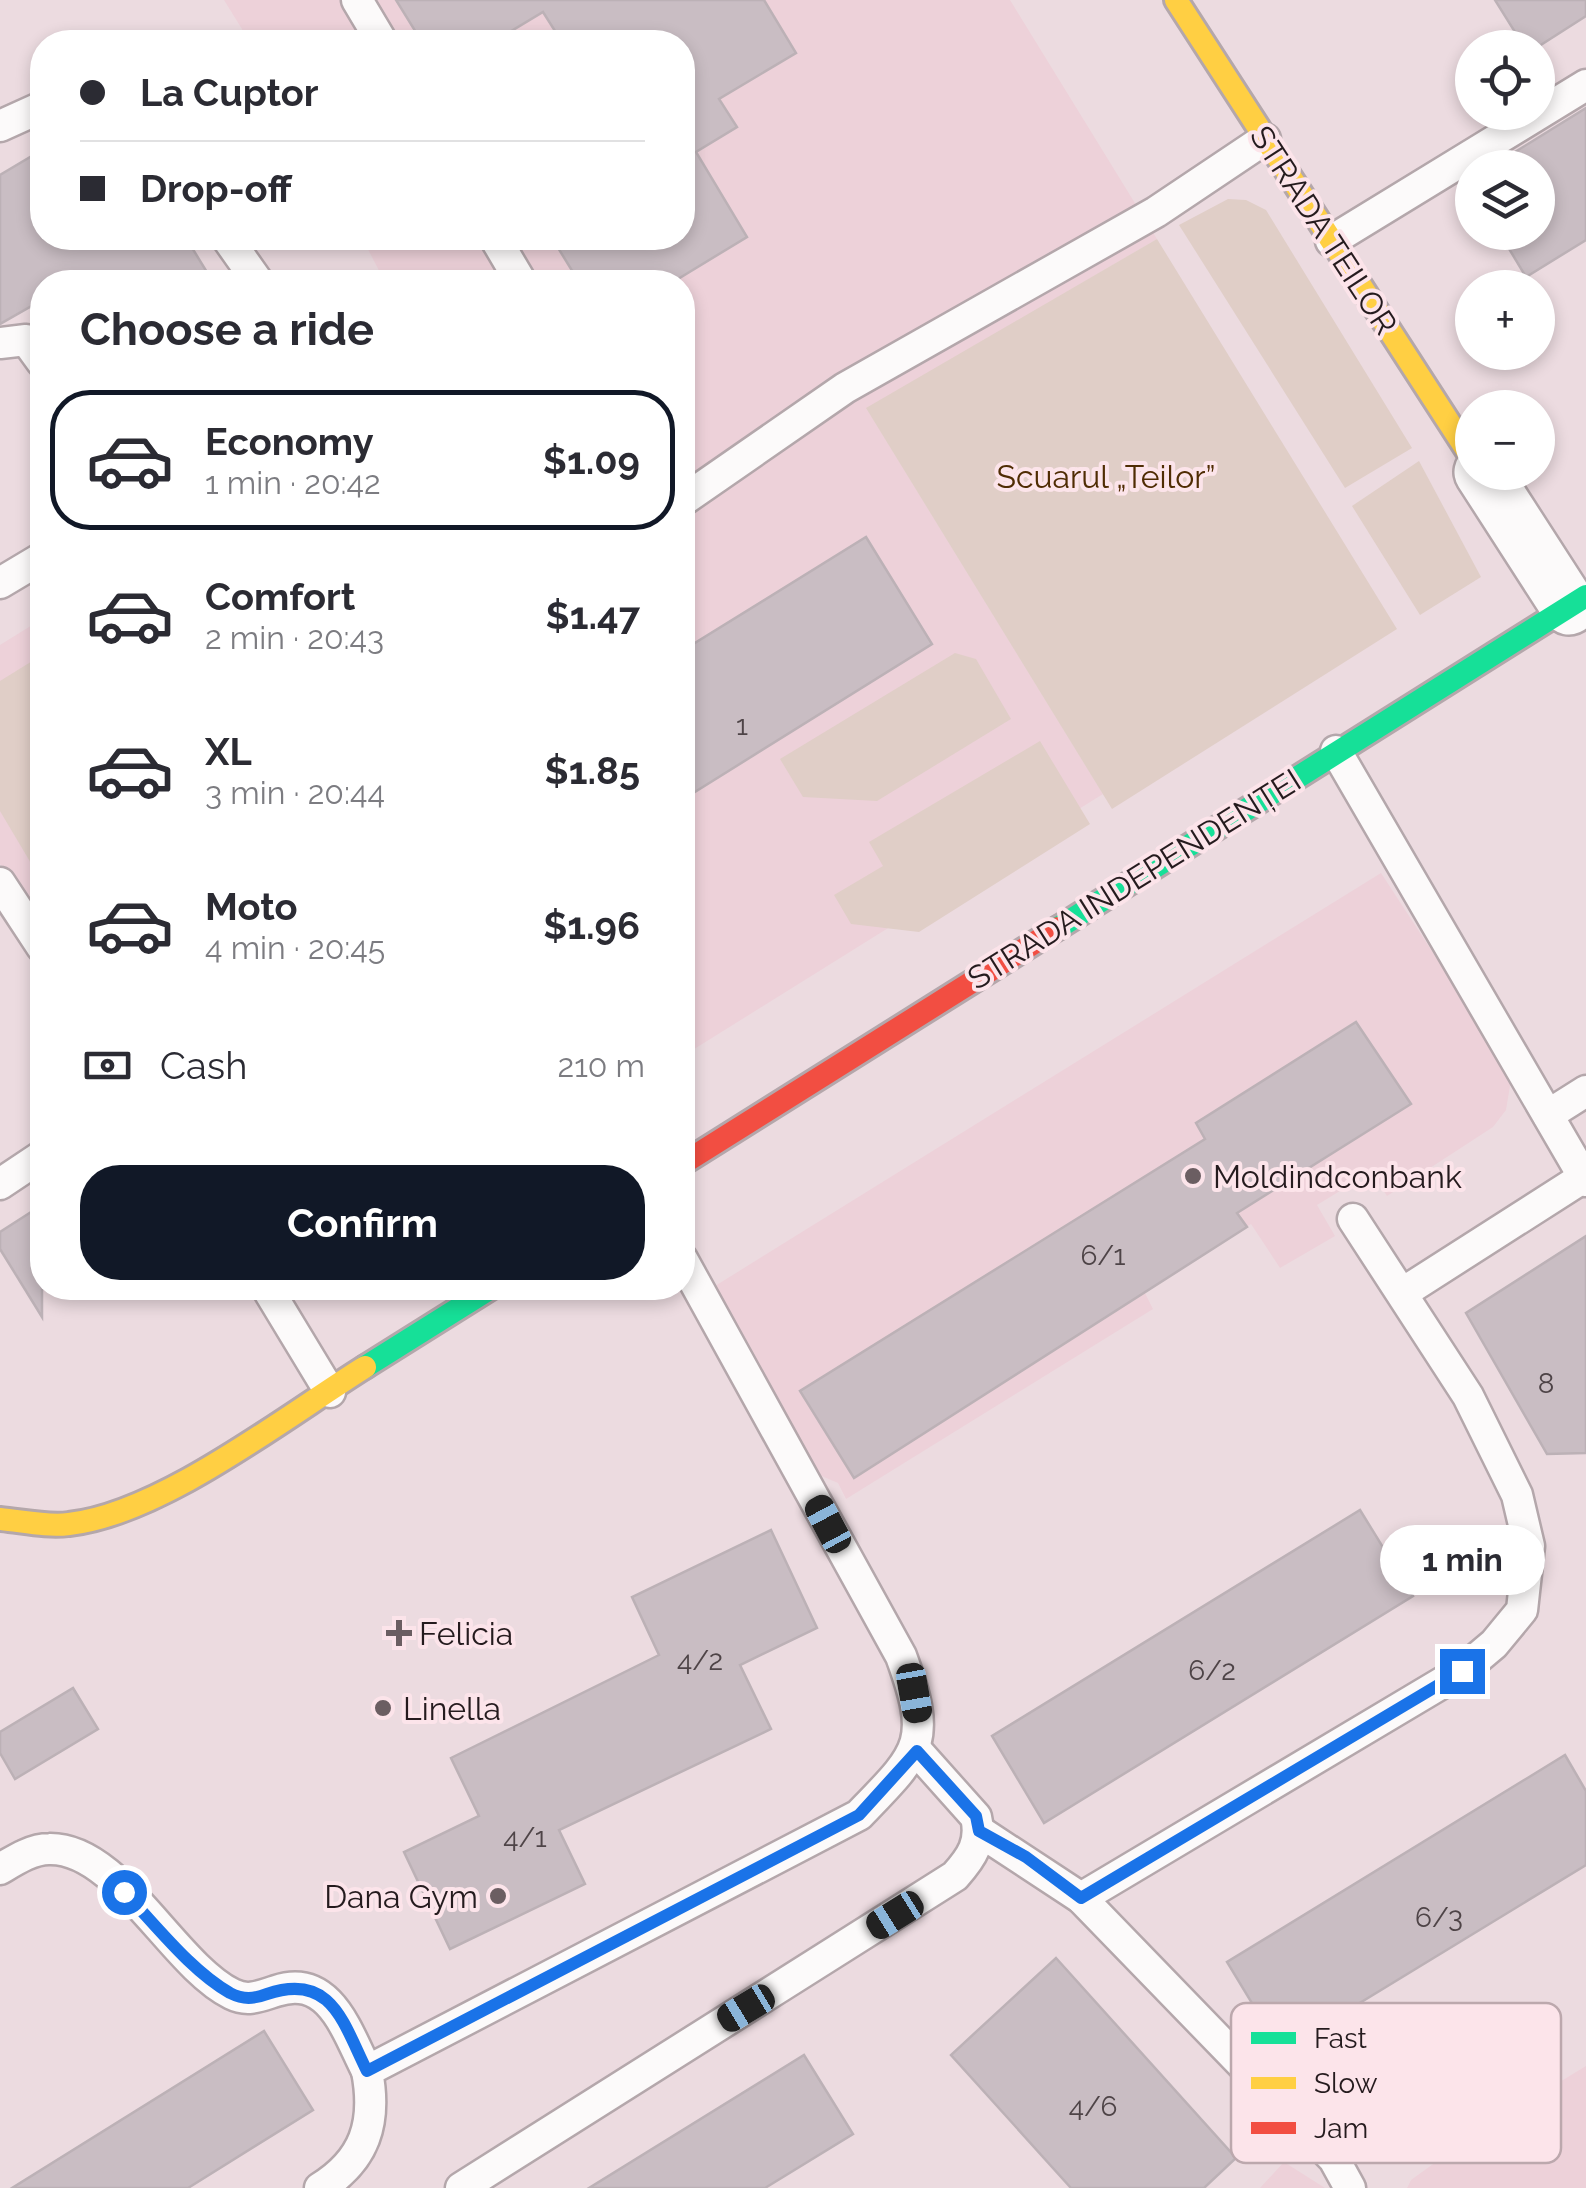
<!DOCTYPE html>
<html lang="en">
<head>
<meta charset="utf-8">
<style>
  :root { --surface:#fff; --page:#f2f2f3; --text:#2b2b33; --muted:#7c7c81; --line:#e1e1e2; --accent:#111827 }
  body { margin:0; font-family:Raleway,sans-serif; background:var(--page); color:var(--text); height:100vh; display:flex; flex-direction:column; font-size:38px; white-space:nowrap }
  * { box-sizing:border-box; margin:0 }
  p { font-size:32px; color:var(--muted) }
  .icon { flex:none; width:55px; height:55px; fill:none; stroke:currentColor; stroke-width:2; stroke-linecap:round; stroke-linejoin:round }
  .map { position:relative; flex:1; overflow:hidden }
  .side { position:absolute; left:30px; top:270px; width:665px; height:1030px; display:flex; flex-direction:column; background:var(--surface); border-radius:40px; box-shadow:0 5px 15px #0003 }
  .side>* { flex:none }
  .guide { position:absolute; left:30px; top:30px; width:665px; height:220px; border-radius:40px; box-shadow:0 5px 15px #0003; display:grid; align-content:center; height:220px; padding:0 50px; background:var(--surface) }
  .tools { position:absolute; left:1455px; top:30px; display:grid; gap:20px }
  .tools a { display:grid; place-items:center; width:100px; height:100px; border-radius:50%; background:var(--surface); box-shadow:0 5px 15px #0003; font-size:50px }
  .end { position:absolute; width:45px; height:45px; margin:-22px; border:12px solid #1a73e8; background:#fff; box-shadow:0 0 0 5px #fff }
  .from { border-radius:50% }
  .bubble { position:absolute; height:70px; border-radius:35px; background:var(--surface); box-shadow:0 5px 15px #0003; font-size:32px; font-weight:700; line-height:70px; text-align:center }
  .car { position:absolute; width:30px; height:60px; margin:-30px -15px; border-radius:12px; box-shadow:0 0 8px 2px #0007; background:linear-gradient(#222 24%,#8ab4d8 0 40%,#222 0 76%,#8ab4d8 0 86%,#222 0) }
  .guide b { display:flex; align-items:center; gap:35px; height:95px; font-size:38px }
  .guide b+b { border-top:2px solid var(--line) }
  .guide i { width:25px; height:25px; background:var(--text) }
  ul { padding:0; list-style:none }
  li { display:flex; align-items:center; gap:30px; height:140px; margin:0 20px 15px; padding:0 30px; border:5px solid transparent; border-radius:40px }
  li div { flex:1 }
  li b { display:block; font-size:38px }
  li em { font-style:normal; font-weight:700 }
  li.active { border-color:var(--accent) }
  li>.icon { width:90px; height:90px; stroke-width:1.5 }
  h2 { padding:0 50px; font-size:45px; line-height:120px }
  .pay { display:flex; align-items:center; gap:25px; height:110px; padding:0 50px; font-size:38px }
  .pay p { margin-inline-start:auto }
  .cta { display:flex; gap:20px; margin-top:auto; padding:20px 50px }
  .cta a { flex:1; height:115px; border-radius:40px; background:var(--accent); color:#fff; font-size:40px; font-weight:700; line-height:115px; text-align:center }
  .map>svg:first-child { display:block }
  .built { fill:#edd1d9 }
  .green { fill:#e0cec7 }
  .building { fill:#c9bdc3; stroke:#bcb1b6; stroke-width:2.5 }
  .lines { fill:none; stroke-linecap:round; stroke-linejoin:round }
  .lane-casing { stroke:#b4a7ab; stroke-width:35 }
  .street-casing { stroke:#b4a7ab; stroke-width:60 }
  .fast-casing { stroke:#b4a7ab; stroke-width:28 }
  .slow-casing { stroke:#b4a7ab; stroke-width:28 }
  .jam-casing { stroke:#b4a7ab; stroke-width:28 }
  .lane { stroke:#fcfafa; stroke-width:30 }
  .street { stroke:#fcfafa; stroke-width:55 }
  .fast { stroke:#16e098; stroke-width:22 }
  .slow { stroke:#ffcf43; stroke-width:22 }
  .jam { stroke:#f24e42; stroke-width:22 }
  .route { stroke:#1a73e8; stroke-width:12 }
  .poi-dot { fill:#6b5e62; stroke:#fce4ea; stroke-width:4 }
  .labels { text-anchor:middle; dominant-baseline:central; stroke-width:8; stroke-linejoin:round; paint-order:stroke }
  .number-label { font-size:28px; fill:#4e4447 }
  .street-label { font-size:32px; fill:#251b1e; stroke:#fce4ea }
  .park-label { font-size:32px; fill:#4f2c03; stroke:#fce4ea }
  .poi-label { font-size:32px; fill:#251b1e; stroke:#fce4ea; text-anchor:start }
  .key { fill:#fce4ea; stroke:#bca8ad; stroke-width:2.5 }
  .key-label { font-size:28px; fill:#251b1e }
</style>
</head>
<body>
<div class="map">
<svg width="1586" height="2188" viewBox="0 0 1586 2188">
  <rect width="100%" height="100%" fill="#ecdbe0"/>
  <!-- built -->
  <g class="built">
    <path d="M224 0H1010L1157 239 867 409 1103 794 683 1056 682 282H385L362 238H682V42H250Z"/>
    <path d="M42 619V926L0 864V645Z"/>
    <path d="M1381 873 1512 1074 1506 1110 1493 1127 1387 1196 1371 1172 1317 1205 1335 1236 1280 1268 1251 1224 1145 1293 1153 1309 846 1499 838 1483 817 1474 715 1286Z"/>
    <path d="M1586 2066V2188H1407L1411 2180 1476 2133Z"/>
    <path d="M1284 2162 1325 2188H1260Z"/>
  </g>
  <!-- green -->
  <g class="green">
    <path d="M1228 199 1246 200 1266 210 1412 448 1345 488 1179 225Z"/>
    <path d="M1157 239 1397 629 1112 809 866 408Z"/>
    <path d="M1419 461 1481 577 1420 615 1352 506Z"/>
    <path d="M955 653 976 659 1011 719 877 801 803 797 780 759Z"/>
    <path d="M42 655V866L35 870 0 811V681Z"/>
    <path d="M1040 741 1090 824 919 932 851 924 834 895 883 866 869 842Z"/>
  </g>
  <!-- building -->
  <g class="building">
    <path d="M396 0H764L796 53 719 99 737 127 696 152 747 237 673 282H579L552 238H682V42H562L543 12 493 42H422Z"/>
    <path d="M1495 0H1586V16L1536 48H1525Z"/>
    <path d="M1586 108V240L1526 277 1499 232H1538V168H1489Z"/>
    <path d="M42 150V238H186L213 282H42V300L0 324V175Z"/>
    <path d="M866 537 932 644 682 800V651Z"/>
    <path d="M1356 1022 1411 1104 1237 1213 1247 1227 854 1478 800 1391 1205 1139 1196 1123Z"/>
    <path d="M42 1205V1317L0 1249V1232Z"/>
    <path d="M1586 1236V1453L1547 1454 1466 1313Z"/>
    <path d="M1360 1510 1413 1596 1044 1823 992 1736Z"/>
    <path d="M771 1530 817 1628 740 1665 771 1729 559 1830 585 1884 450 1949 404 1852 479 1816 451 1758 659 1655 632 1597Z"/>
    <path d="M73 1688 98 1729 15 1779 0 1753V1732Z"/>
    <path d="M1565 1755 1586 1791V1865L1281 2051 1227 1962Z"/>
    <path d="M1056 1958 1236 2158 1204 2188H1071L951 2055Z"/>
    <path d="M264 2031 313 2110 188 2188H12Z"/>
    <path d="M804 2055 853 2134 765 2188H589Z"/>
  </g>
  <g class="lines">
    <defs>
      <g id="lane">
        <path d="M357 0 382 42"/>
        <path d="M0 126 42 107"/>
        <path d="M227 238 258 282"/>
        <path d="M495 238 521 282"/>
        <path d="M1331 241 1586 85"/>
        <path d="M0 343 26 340 42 362"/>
        <path d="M682 501 845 388 1156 212 1265 139"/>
        <path d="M0 583 42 558"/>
        <path d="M1336 751 1586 1181"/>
        <path d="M0 883 42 947"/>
        <path d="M1548 1115 1586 1091"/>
        <path d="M0 1184 42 1156"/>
        <path d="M267 1288 330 1392"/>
        <path d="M1404 1292 1584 1177"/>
        <path d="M979 1831 1081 1898 1334 2159 1350 2188"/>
        <path d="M0 1869C15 1860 32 1849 49 1849 118 1847 173 1965 232 1994 248 2002 260 1996 276 1991 330 1973 347 2032 367 2071"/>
        <path d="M1081 1898 1462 1671 1494 1644 1522 1610 1529 1546 1517 1495 1468 1396 1353 1219"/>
        <path d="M320 2188C365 2160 377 2123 367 2071L859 1815C920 1752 933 1743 901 1656L682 1259"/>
        <path d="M461 2188 955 1876C972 1857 982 1842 976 1817L917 1751"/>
      </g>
      <path id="street" d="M1482 472 1569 607"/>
      <g id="fast">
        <path d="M1058 928 1586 596"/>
        <path d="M365 1367 491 1288"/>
      </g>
      <g id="slow">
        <path d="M1176 0 1472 458"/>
        <path d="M0 1519C22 1521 47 1527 69 1524 161 1514 285 1417 365 1367"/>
      </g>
      <path id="jam" d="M682 1164 1058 928"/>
    </defs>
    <!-- lane casing -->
    <use href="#lane" class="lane-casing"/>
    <!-- street casing -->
    <use href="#street" class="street-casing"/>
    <!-- fast casing -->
    <use href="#fast" class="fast-casing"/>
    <!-- slow casing -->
    <use href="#slow" class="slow-casing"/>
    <!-- jam casing -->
    <use href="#jam" class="jam-casing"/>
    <!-- lane -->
    <use href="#lane" class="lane"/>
    <!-- street -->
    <use href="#street" class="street"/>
    <!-- fast -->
    <use href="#fast" class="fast"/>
    <!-- slow -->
    <use href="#slow" class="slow"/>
    <!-- jam -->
    <use href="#jam" class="jam"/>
  </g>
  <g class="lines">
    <!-- route -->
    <path class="route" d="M124 1892C156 1925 190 1970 230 1993 244 2000 253 1999 267 1994 332 1972 343 2023 367 2071L859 1815 917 1751 976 1816 979 1831 1026 1857 1081 1898 1462 1671"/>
  </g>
  <!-- markers -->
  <g class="poi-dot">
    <circle cx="1193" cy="1176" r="10"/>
    <path d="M394 1618h10v10h10v10h-10v10h-10v-10h-10v-10h10z"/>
    <circle cx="383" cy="1708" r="10"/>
    <circle cx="498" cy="1896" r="10"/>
  </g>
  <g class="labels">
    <!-- number labels -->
    <g class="number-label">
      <text x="742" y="725">1</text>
      <text x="1103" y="1255">6/1</text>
      <text x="1546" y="1383">8</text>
      <text x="700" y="1660">4/2</text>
      <text x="1212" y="1670">6/2</text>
      <text x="525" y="1837">4/1</text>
      <text x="1439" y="1917">6/3</text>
      <text x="1093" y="2106">4/6</text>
    </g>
    <!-- street labels -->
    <g class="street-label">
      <text transform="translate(1324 230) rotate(57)">STRADA TEILOR</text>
      <text transform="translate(1134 879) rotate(-32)">STRADA INDEPENDENȚEI</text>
    </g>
    <!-- park labels -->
    <g class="park-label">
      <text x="1106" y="476">Scuarul „Teilor”</text>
    </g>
    <!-- poi labels -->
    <g class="poi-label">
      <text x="1213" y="1176">Moldindconbank</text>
      <text x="419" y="1633">Felicia</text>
      <text x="403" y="1708">Linella</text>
      <text x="478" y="1896" text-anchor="end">Dana Gym</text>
    </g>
  </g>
  <!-- legend -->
  <rect x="1231" y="2003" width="330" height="160" rx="15" class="key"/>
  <rect x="1251" y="2032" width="45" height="12" fill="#16e098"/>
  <rect x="1251" y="2077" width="45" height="12" fill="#ffcf43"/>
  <rect x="1251" y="2122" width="45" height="12" fill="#f24e42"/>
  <g class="key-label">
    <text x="1314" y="2048">Fast</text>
    <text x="1314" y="2093">Slow</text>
    <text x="1314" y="2138">Jam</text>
  </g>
</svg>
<div class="tools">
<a><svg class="icon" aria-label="locate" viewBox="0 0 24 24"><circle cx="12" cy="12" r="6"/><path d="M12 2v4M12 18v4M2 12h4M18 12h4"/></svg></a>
<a><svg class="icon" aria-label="layers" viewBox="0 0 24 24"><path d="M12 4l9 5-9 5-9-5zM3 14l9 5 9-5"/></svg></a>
<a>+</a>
<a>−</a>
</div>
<i class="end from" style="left:124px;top:1892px"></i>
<i class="end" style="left:1462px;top:1671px"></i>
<div class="bubble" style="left:1380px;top:1525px;width:165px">1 min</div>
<i class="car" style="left:828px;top:1524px;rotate:332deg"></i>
<i class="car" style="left:914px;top:1693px;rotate:170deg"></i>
<i class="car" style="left:895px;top:1915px;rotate:238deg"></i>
<i class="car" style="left:746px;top:2008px;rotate:239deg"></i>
<div class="guide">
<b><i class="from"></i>La Cuptor</b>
<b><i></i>Drop-off</b>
</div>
<section class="side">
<h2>Choose a ride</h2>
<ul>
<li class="active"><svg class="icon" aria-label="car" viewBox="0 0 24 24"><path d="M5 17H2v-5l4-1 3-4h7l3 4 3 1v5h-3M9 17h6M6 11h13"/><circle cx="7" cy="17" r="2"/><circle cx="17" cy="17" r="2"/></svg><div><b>Economy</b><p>1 min · 20:42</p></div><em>$1.09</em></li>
<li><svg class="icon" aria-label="car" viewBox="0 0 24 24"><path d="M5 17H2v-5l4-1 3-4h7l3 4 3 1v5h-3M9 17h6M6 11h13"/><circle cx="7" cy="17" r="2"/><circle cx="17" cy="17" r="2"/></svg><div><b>Comfort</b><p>2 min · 20:43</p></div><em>$1.47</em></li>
<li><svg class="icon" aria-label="car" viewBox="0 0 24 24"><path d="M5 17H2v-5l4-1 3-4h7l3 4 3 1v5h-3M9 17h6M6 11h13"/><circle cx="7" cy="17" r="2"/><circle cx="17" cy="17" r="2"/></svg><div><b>XL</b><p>3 min · 20:44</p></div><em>$1.85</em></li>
<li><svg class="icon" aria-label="car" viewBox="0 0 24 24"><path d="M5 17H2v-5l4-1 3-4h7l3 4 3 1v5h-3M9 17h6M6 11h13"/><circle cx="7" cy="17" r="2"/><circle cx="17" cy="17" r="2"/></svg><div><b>Moto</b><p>4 min · 20:45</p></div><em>$1.96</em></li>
</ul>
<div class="pay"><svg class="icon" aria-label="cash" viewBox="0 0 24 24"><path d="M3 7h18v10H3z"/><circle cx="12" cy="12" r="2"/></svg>Cash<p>210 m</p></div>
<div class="cta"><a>Confirm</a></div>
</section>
</div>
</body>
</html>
